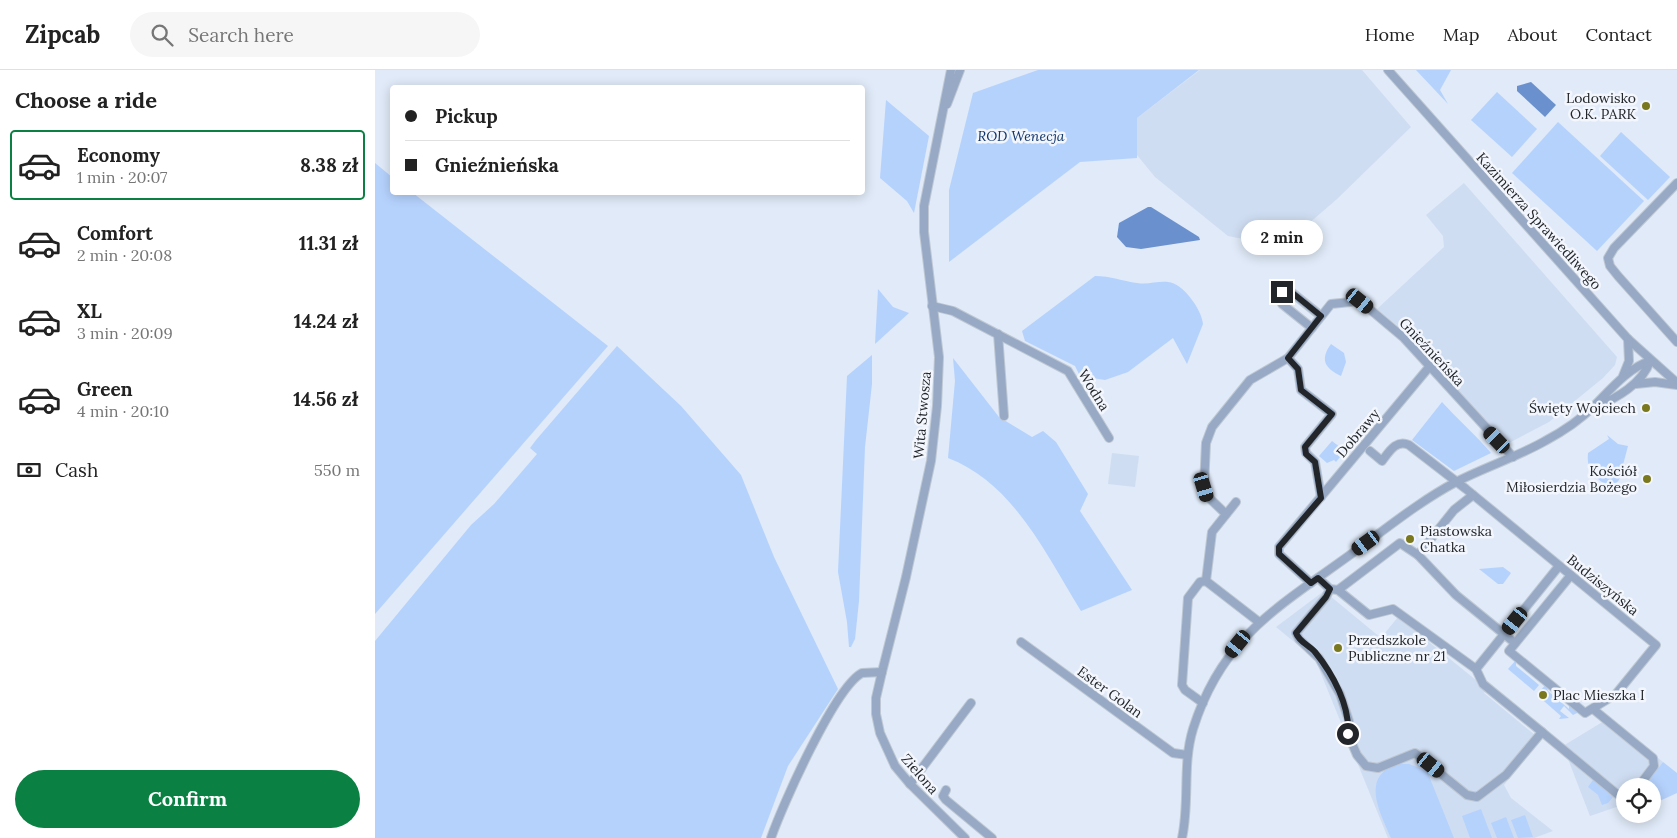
<!DOCTYPE html>
<html lang="en">
<head>
<meta charset="utf-8">
<style>
  :root { --surface:#fff; --page:#f6f6f6; --text:#222; --muted:#767676; --line:#e0e0e0; --accent:#0b8043 }
  body { margin:0; font-family:Lora,serif; background:var(--page); color:var(--text); height:100vh; display:flex; flex-direction:column; font-size:19px; white-space:nowrap }
  * { box-sizing:border-box; margin:0 }
  p { font-size:16px; color:var(--muted) }
  .icon { flex:none; width:28px; height:28px; fill:none; stroke:currentColor; stroke-width:2; stroke-linecap:round; stroke-linejoin:round }
  .map { position:relative; flex:1; overflow:hidden }
  .drawer { display:flex; flex-direction:column; background:var(--surface); width:375px }
  .drawer>* { flex:none }
  .guide { position:absolute; left:15px; top:15px; width:475px; height:110px; border-radius:5px; box-shadow:0 2px 12px #0003; display:grid; align-content:center; height:110px; padding:0 15px; background:var(--surface) }
  .tools { position:absolute; left:1241px; top:708px; display:grid; gap:10px }
  .tools a { display:grid; place-items:center; width:45px; height:45px; border-radius:50%; background:var(--surface); box-shadow:0 2px 12px #0003; font-size:25px }
  .end { position:absolute; width:22px; height:22px; margin:-11px; border:6px solid #22262b; background:#fff; box-shadow:0 0 0 2px #fff }
  .from { border-radius:50% }
  .bubble { position:absolute; height:35px; border-radius:18px; background:var(--surface); box-shadow:0 2px 12px #0003; font-size:16px; font-weight:800; line-height:35px; text-align:center }
  .car { position:absolute; width:15px; height:30px; margin:-15px -8px; border-radius:6px; box-shadow:0 0 4px 1px #0007; background:linear-gradient(#222 24%,#8ab4d8 0 40%,#222 0 76%,#8ab4d8 0 86%,#222 0) }
  .guide b { display:flex; align-items:center; gap:18px; height:48px; font-size:19px }
  .guide b+b { border-top:1px solid var(--line) }
  .guide i { width:12px; height:12px; background:var(--text) }
  ul { padding:0; list-style:none }
  li { display:flex; align-items:center; gap:15px; height:70px; margin:0 10px 8px; padding:0 5px; border:2px solid transparent; border-radius:5px }
  li div { flex:1 }
  li b { display:block; font-size:19px }
  li em { font-style:normal; font-weight:800 }
  li.current { border-color:var(--accent) }
  li>.icon { width:45px; height:45px; stroke-width:1.5 }
  h2 { padding:0 15px; font-size:22px; line-height:60px }
  .pay { display:flex; align-items:center; gap:12px; height:55px; padding:0 15px; font-size:19px }
  .pay p { margin-inline-start:auto }
  .cta { display:flex; gap:10px; margin-top:auto; padding:10px 15px }
  .cta a { flex:1; height:58px; border-radius:30px; background:var(--accent); color:#fff; font-size:20px; font-weight:800; line-height:58px; text-align:center }
  header { display:flex; align-items:center; gap:30px; box-sizing:border-box; height:70px; padding:0 25px; background:var(--surface); border-bottom:1px solid var(--line) }
  header strong { font-size:24px }
  nav { display:flex; gap:28px; margin-inline-start:auto; font-size:18px }
  .search { width:350px; height:45px; background:var(--page); display:flex; align-items:center; gap:12px; box-sizing:border-box; padding:0 18px; border-radius:28px; color:var(--muted); font-size:19px }
  main { display:flex; flex:1; min-height:0 }
  .map>svg:first-child { display:block }
  .built { fill:#cfddf2 }
  .green { fill:#b5d2fd }
  .water { fill:#6a91cd }
  .lines { fill:none; stroke-linecap:round; stroke-linejoin:round }
  .minor-casing { stroke:#bec7d3; stroke-width:10 }
  .minor { stroke:#97a9c4; stroke-width:8 }
  .route { stroke:#22262b; stroke-width:6 }
  .poi-dot { fill:#7a781e; stroke:#f3f6fc; stroke-width:2 }
  .labels { text-anchor:middle; dominant-baseline:central; stroke-width:5; stroke-linejoin:round; paint-order:stroke }
  .poi-label { font-size:14px; fill:#22262b; stroke:#f3f6fc; text-anchor:end }
  .park-label { font-size:14px; font-style:italic; fill:#0e346a; stroke:#f3f6fc }
  .street-label { font-size:14px; fill:#22262b; stroke:#f3f6fc }
</style>
</head>
<body>
<header>
<strong>Zipcab</strong>
<div class="search"><svg class="icon" aria-label="search" viewBox="0 0 24 24"><circle cx="10" cy="10" r="6"/><path d="M15 15l6 6"/></svg>Search here</div>
<nav><a>Home</a><a>Map</a><a>About</a><a>Contact</a></nav>
</header>
<main>
<section class="drawer">
<h2>Choose a ride</h2>
<ul>
<li class="current"><svg class="icon" aria-label="car" viewBox="0 0 24 24"><path d="M5 17H2v-5l4-1 3-4h7l3 4 3 1v5h-3M9 17h6M6 11h13"/><circle cx="7" cy="17" r="2"/><circle cx="17" cy="17" r="2"/></svg><div><b>Economy</b><p>1 min · 20:07</p></div><em>8.38 zł</em></li>
<li><svg class="icon" aria-label="car" viewBox="0 0 24 24"><path d="M5 17H2v-5l4-1 3-4h7l3 4 3 1v5h-3M9 17h6M6 11h13"/><circle cx="7" cy="17" r="2"/><circle cx="17" cy="17" r="2"/></svg><div><b>Comfort</b><p>2 min · 20:08</p></div><em>11.31 zł</em></li>
<li><svg class="icon" aria-label="car" viewBox="0 0 24 24"><path d="M5 17H2v-5l4-1 3-4h7l3 4 3 1v5h-3M9 17h6M6 11h13"/><circle cx="7" cy="17" r="2"/><circle cx="17" cy="17" r="2"/></svg><div><b>XL</b><p>3 min · 20:09</p></div><em>14.24 zł</em></li>
<li><svg class="icon" aria-label="car" viewBox="0 0 24 24"><path d="M5 17H2v-5l4-1 3-4h7l3 4 3 1v5h-3M9 17h6M6 11h13"/><circle cx="7" cy="17" r="2"/><circle cx="17" cy="17" r="2"/></svg><div><b>Green</b><p>4 min · 20:10</p></div><em>14.56 zł</em></li>
</ul>
<div class="pay"><svg class="icon" aria-label="cash" viewBox="0 0 24 24"><path d="M3 7h18v10H3z"/><circle cx="12" cy="12" r="2"/></svg>Cash<p>550 m</p></div>
<div class="cta"><a>Confirm</a></div>
</section>
<div class="map">
<svg width="1302" height="768" viewBox="0 0 1302 768">
  <rect width="100%" height="100%" fill="#e0eaf8"/>
  <!-- built -->
  <g class="built">
    <path d="M825 0H987L1036 57 962 129 925 161 919 156 889 170H874L853 166 780 107 762 85V48Z"/>
    <path d="M1089 113 1242 287 1240 295 1228 308 1174 352 1132 374 1109 351 1030 262 1002 239 1069 177 1068 166 1051 145Z"/>
    <path d="M737 383 764 386 760 417 733 414Z"/>
    <path d="M949 521 1006 568 1023 547 1112 619 1109 623 1166 670 1129 715 1136 728 1178 761 1159 768H1013L940 589 901 557Z"/>
    <path d="M1234 648 1288 692 1269 716H1250V734L1215 746 1188 676Z"/>
  </g>
  <!-- green -->
  <g class="green">
    <path d="M663 0H824L762 48V88L705 92 574 192V120L598 23Z"/>
    <path d="M1041 0H1076L1065 20 1073 34Z"/>
    <path d="M1122 22 1162 59 1137 87 1096 50Z"/>
    <path d="M511 30 554 66 539 143 532 131 505 108Z"/>
    <path d="M1183 52 1269 131 1222 181 1137 103Z"/>
    <path d="M1246 62 1295 107 1273 130 1225 86Z"/>
    <path d="M0 93 17 107 18 122 38 123 233 276 0 544Z"/>
    <path d="M720 206C736 206 747 211 762 213 773 215 782 211 793 212 808 213 827 240 828 254L812 294 798 268 753 302 730 310 705 306 700 296 650 271 647 261Z"/>
    <path d="M503 219 518 237 534 243 500 274Z"/>
    <path d="M956 274 969 283 971 292 966 306C949 298 945 289 956 274Z"/>
    <path d="M242 276 306 336 366 405 399 487 463 619 413 696 386 768H0V571L96 455 119 434 162 384 155 378 161 370Z"/>
    <path d="M497 285V314L490 377 484 531 480 569 476 577H474L472 552 463 502 472 306Z"/>
    <path d="M578 288 624 347 657 367 668 361 681 372 713 424 705 441 757 520 706 541C671 485 639 413 573 388L580 311Z"/>
    <path d="M1067 332C1083 350 1101 365 1116 383L1079 401 1037 370Z"/>
    <path d="M1232 365 1243 374 1253 376 1244 410 1236 420C1222 407 1211 403 1213 383L1234 369Z"/>
    <path d="M957 371 970 381 961 392 959 390 952 393 944 386Z"/>
    <path d="M1128 497 1136 503 1128 514H1123L1104 499Z"/>
    <path d="M1141 590V596L1164 615 1159 621 1133 599Z"/>
    <path d="M1171 614 1173 621 1194 639V633L1202 641V643L1198 645 1189 636 1185 641 1194 648 1184 649 1186 646 1162 625Z"/>
    <path d="M1288 692 1302 703V723L1278 734V716H1269Z"/>
    <path d="M1025 694H1034L1052 701 1079 768H1016C1006 744 983 704 1025 694Z"/>
    <path d="M1218 710 1238 727 1233 733 1227 735 1223 725 1213 717Z"/>
    <path d="M1106 739 1117 768H1095L1087 746Z"/>
    <path d="M1150 745 1158 767 1143 768 1136 750Z"/>
    <path d="M1131 747 1139 768H1122L1116 753Z"/>
  </g>
  <!-- water -->
  <g class="water">
    <path d="M1156 12 1181 35 1170 47 1142 21V16Z"/>
    <path d="M773 137H776L824 167 825 170 766 179 751 177 742 167 744 153Z"/>
  </g>
  <g class="lines">
    <defs>
      <g id="minor">
        <path d="M576 0 549 136V162L564 287 562 336 556 391 531 507 507 602 501 628V644L505 663 520 696 535 714 590 768"/>
        <path d="M1013 0 1253 269 1302 313"/>
        <path d="M572 34 585 0"/>
        <path d="M1302 113 1239 178 1233 188 1235 196 1243 206 1302 272"/>
        <path d="M557 236 578 241 693 301 734 368"/>
        <path d="M937 258 907 234 905 225 909 220 915 221 946 246"/>
        <path d="M623 264 629 346"/>
        <path d="M913 288 923 299 926 320 957 344 930 377 931 383 940 392 946 427"/>
        <path d="M1248 306 1254 291 1253 269"/>
        <path d="M1261 314 1280 312 1302 315"/>
        <path d="M1221 336C1241 329 1268 313 1275 291"/>
        <path d="M995 381 1007 391C1014 382 1021 369 1034 375L1091 419 1281 575 1241 624 1210 643 1134 581 1196 505"/>
        <path d="M861 432 837 462 831 511 884 552"/>
        <path d="M851 444 832 426 829 417 831 373 837 357 875 310 913 288 956 234 985 231 1029 268 1138 387"/>
        <path d="M1043 485 1081 525 1140 573"/>
        <path d="M943 508 955 519 963 520 994 545 1018 539 1101 599 1184 496"/>
        <path d="M936 513 904 484V477L1055 296"/>
        <path d="M955 519 951 527 921 563 924 569 944 588 965 624 974 651 973 664 982 685 991 696 1003 698 1040 683 1092 725 1102 727 1131 705 1167 662 1242 724 1250 728"/>
        <path d="M963 520 1025 473 1043 485 1079 440 1098 425"/>
        <path d="M646 572 798 683 812 685"/>
        <path d="M1101 599 1108 614 1167 662"/>
        <path d="M828 633 810 620 807 615 813 528 825 512 831 511"/>
        <path d="M1218 639 1278 688 1279 696 1264 716"/>
        <path d="M535 714 596 633"/>
        <path d="M571 720 568 726 571 730 617 768"/>
        <path d="M396 768C407 736 460 617 487 603L507 602"/>
        <path d="M807 768C815 732 807 695 818 659 847 566 905 536 979 482 1012 458 1045 431 1081 412 1110 397 1142 387 1170 371 1187 362 1206 349 1219 336 1235 320 1253 298 1275 291"/>
      </g>
    </defs>
    <!-- minor casing -->
    <use href="#minor" class="minor-casing"/>
    <!-- minor -->
    <use href="#minor" class="minor"/>
  </g>
  <g class="lines">
    <!-- route -->
    <path class="route" d="M907 222 912 220 915 221 946 246 913 288 923 299 926 320 957 344 930 377 931 384 940 392 946 428 904 477V484L936 513 943 508 955 519 951 527 921 563C924 572 934 575 940 582 958 604 975 636 973 664"/>
  </g>
  <!-- markers -->
  <g class="poi-dot">
    <circle cx="1271" cy="36" r="5"/>
    <circle cx="1271" cy="338" r="5"/>
    <circle cx="1272" cy="409" r="5"/>
    <circle cx="1035" cy="469" r="5"/>
    <circle cx="963" cy="578" r="5"/>
    <circle cx="1168" cy="625" r="5"/>
  </g>
  <g class="labels">
    <!-- poi labels -->
    <g class="poi-label">
      <text x="1261" y="28">Lodowisko<tspan x="1261" dy="16">O.K. PARK</tspan></text>
      <text x="1261" y="338">Święty Wojciech</text>
      <text x="1262" y="401">Kościół<tspan x="1262" dy="16">Miłosierdzia Bożego</tspan></text>
      <text x="1045" y="461" text-anchor="start">Piastowska<tspan x="1045" dy="16">Chatka</tspan></text>
      <text x="973" y="570" text-anchor="start">Przedszkole<tspan x="973" dy="16">Publiczne nr 21</tspan></text>
      <text x="1178" y="625" text-anchor="start">Plac Mieszka I</text>
    </g>
    <!-- park labels -->
    <g class="park-label">
      <text x="646" y="66">ROD Wenecja</text>
    </g>
    <!-- street labels -->
    <g class="street-label">
      <text transform="translate(1164 151) rotate(48)">Kazimierza Sprawiedliwego</text>
      <text transform="translate(1057 282) rotate(47)">Gnieźnieńska</text>
      <text transform="translate(719 320) rotate(58)">Wodna</text>
      <text transform="translate(547 345) rotate(-85)">Wita Stwosza</text>
      <text transform="translate(983 363) rotate(-50)">Dobrawy</text>
      <text transform="translate(1228 515) rotate(39)">Budziszyńska</text>
      <text transform="translate(735 622) rotate(36)">Ester Golan</text>
      <text transform="translate(545 704) rotate(49)">Zielona</text>
    </g>
  </g>
</svg>
<div class="tools">
<a><svg class="icon" aria-label="locate" viewBox="0 0 24 24"><circle cx="12" cy="12" r="6"/><path d="M12 2v4M12 18v4M2 12h4M18 12h4"/></svg></a>
</div>
<i class="end from" style="left:973px;top:664px"></i>
<i class="end" style="left:907px;top:222px"></i>
<div class="bubble" style="left:866px;top:150px;width:82px">2 min</div>
<i class="car" style="left:985px;top:231px;rotate:129deg"></i>
<i class="car" style="left:1122px;top:370px;rotate:316deg"></i>
<i class="car" style="left:829px;top:417px;rotate:163deg"></i>
<i class="car" style="left:991px;top:473px;rotate:234deg"></i>
<i class="car" style="left:1140px;top:551px;rotate:219deg"></i>
<i class="car" style="left:863px;top:574px;rotate:219deg"></i>
<i class="car" style="left:1056px;top:695px;rotate:129deg"></i>
<div class="guide">
<b><i class="from"></i>Pickup</b>
<b><i></i>Gnieźnieńska</b>
</div>
</div>
</main>
</body>
</html>
